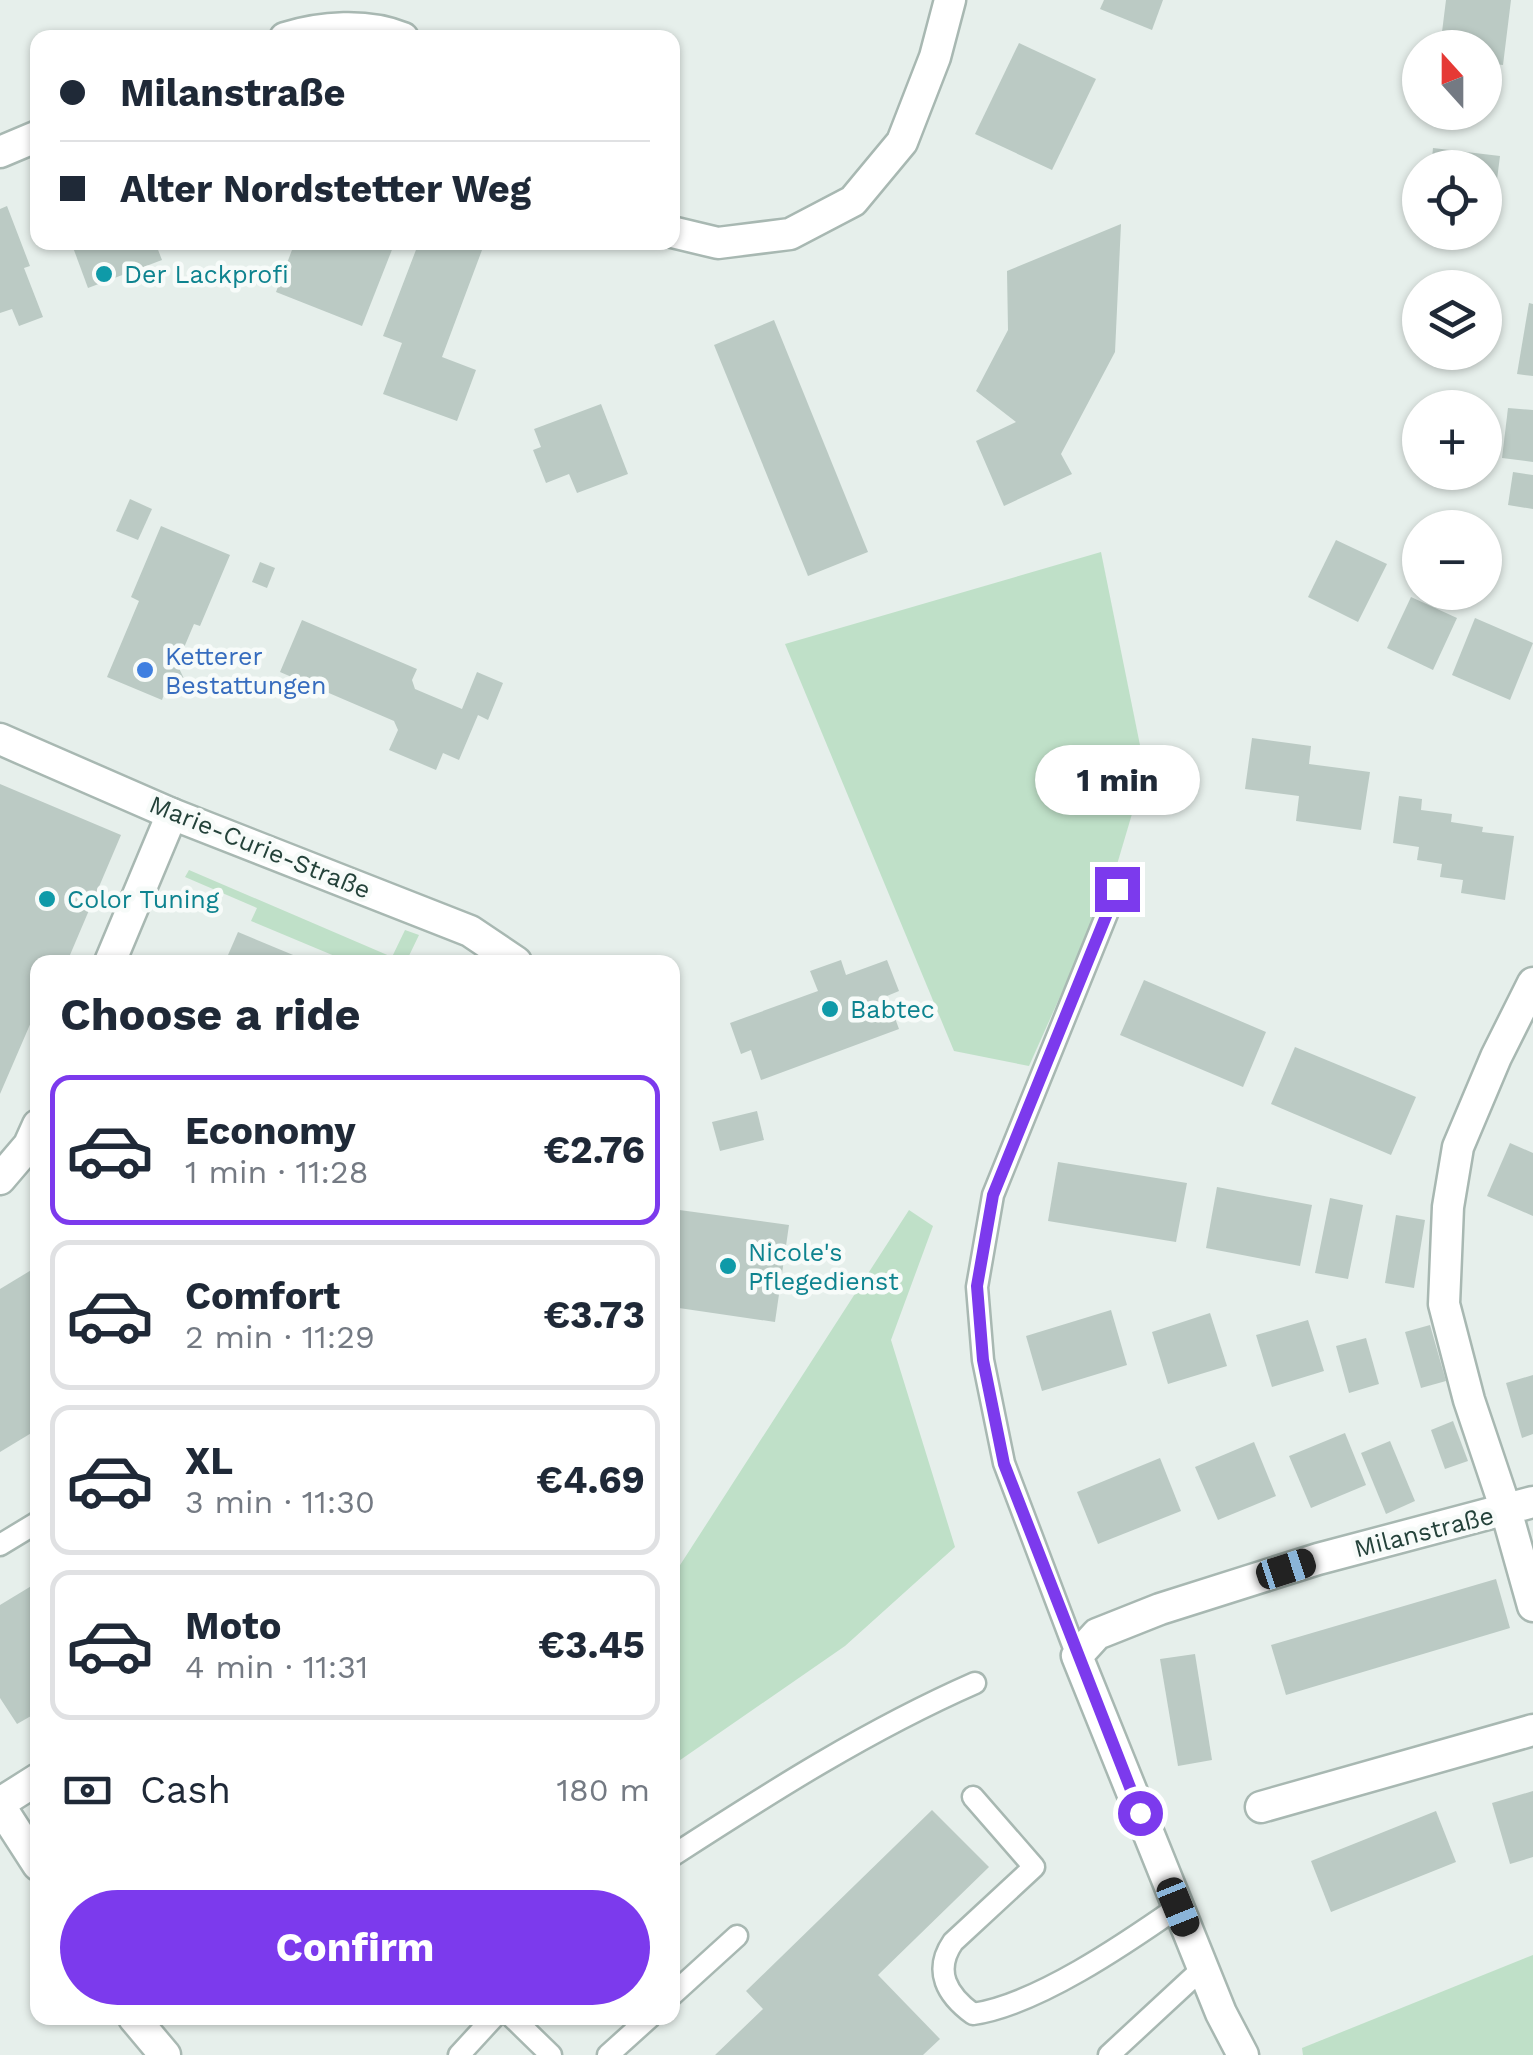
<!DOCTYPE html>
<html lang="en">
<head>
<meta charset="utf-8">
<style>
  :root { --surface:#fff; --page:#f2f2f3; --text:#1f2937; --muted:#747a83; --line:#e0e1e3; --accent:#7c3aed }
  body { margin:0; font-family:"Work Sans",sans-serif; background:var(--page); color:var(--text); height:100vh; display:flex; flex-direction:column; font-size:38px; white-space:nowrap }
  * { box-sizing:border-box; margin:0 }
  p { font-size:32px; color:var(--muted) }
  .icon { flex:none; width:55px; height:55px; fill:none; stroke:currentColor; stroke-width:2; stroke-linecap:round; stroke-linejoin:round }
  .map { position:relative; flex:1; overflow:hidden }
  .drawer { position:absolute; left:30px; top:955px; width:650px; height:1070px; display:flex; flex-direction:column; background:var(--surface); border-radius:20px; box-shadow:0 2px 8px #0004 }
  .drawer>* { flex:none }
  .guide { position:absolute; left:30px; top:30px; width:650px; height:220px; border-radius:20px; box-shadow:0 2px 8px #0004; display:grid; align-content:center; height:220px; padding:0 30px; background:var(--surface) }
  .needle { width:65px; rotate:339deg }
  .tools { position:absolute; left:1402px; top:30px; display:grid; gap:20px }
  .tools a { display:grid; place-items:center; width:100px; height:100px; border-radius:50%; background:var(--surface); box-shadow:0 2px 8px #0004; font-size:50px }
  .end { position:absolute; width:45px; height:45px; margin:-22px; border:12px solid #7c3aed; background:#fff; box-shadow:0 0 0 5px #fff }
  .from { border-radius:50% }
  .bubble { position:absolute; height:70px; border-radius:35px; background:var(--surface); box-shadow:0 2px 8px #0004; font-size:32px; font-weight:700; line-height:70px; text-align:center }
  .car { position:absolute; width:30px; height:60px; margin:-30px -15px; border-radius:12px; box-shadow:0 0 8px 2px #0007; background:linear-gradient(#222 24%,#8ab4d8 0 40%,#222 0 76%,#8ab4d8 0 86%,#222 0) }
  .guide b { display:flex; align-items:center; gap:35px; height:95px; font-size:38px }
  .guide b+b { border-top:2px solid var(--line) }
  .guide i { width:25px; height:25px; background:var(--text) }
  ul { padding:0; list-style:none }
  li { display:flex; align-items:center; gap:30px; height:150px; margin:0 20px 15px; padding:0 10px; border:5px solid var(--line); border-radius:20px }
  li div { flex:1 }
  li b { display:block; font-size:38px }
  li em { font-style:normal; font-weight:700 }
  li.on { border-color:var(--accent) }
  li>.icon { width:90px; height:90px; stroke-width:1.5 }
  h2 { padding:0 30px; font-size:45px; line-height:120px }
  .pay { display:flex; align-items:center; gap:25px; height:110px; padding:0 30px; font-size:38px }
  .pay p { margin-inline-start:auto }
  .cta { display:flex; gap:20px; margin-top:auto; padding:20px 30px }
  .cta a { flex:1; height:115px; border-radius:60px; background:var(--accent); color:#fff; font-size:40px; font-weight:700; line-height:115px; text-align:center }
  .map>svg:first-child { display:block }
  .green { fill:#bfe0c8 }
  .building { fill:#bbcac4 }
  .lines { fill:none; stroke-linecap:round; stroke-linejoin:round }
  .service-casing { stroke:#a8b8b2; stroke-width:25 }
  .minor-casing { stroke:#a8b8b2; stroke-width:35 }
  .service { stroke:#fff; stroke-width:20 }
  .minor { stroke:#fff; stroke-width:30 }
  .route { stroke:#7c3aed; stroke-width:12 }
  .culture-dot { fill:#0f9aa8; stroke:#f7fbf9; stroke-width:4 }
  .shop-dot { fill:#3f7fe0; stroke:#f7fbf9; stroke-width:4 }
  .labels { text-anchor:middle; dominant-baseline:central; stroke-width:9; stroke-linejoin:round; paint-order:stroke }
  .culture-label { font-size:25px; fill:#0d838f; stroke:#f7fbf9; text-anchor:start }
  .shop-label { font-size:25px; fill:#366cbe; stroke:#f7fbf9; text-anchor:start }
  .street-label { font-size:25px; fill:#24423a; stroke:#f7fbf9 }
</style>
</head>
<body>
<div class="map">
<svg width="1533" height="2055" viewBox="0 0 1533 2055">
  <rect width="100%" height="100%" fill="#e6efeb"/>
  <!-- green -->
  <g class="green">
    <path d="M1101 552 1145 770 1113 878 1029 1066 954 1051 785 644Z"/>
    <path d="M189 870 392 957 405 930 419 935 406 962H349L251 921 257 908 185 877Z"/>
    <path d="M909 1210 933 1226 891 1340 955 1547 845 1646 673 1765V1576Z"/>
    <path d="M1533 1955V2055H1303L1302 2048Z"/>
  </g>
  <!-- building -->
  <g class="building">
    <path d="M1104 0H1163L1152 30 1100 9Z"/>
    <path d="M1446 0H1511L1503 65 1485 63V48H1440Z"/>
    <path d="M1019 43 1096 79 1052 170 975 134Z"/>
    <path d="M1433 148 1500 156 1491 227 1485 226V168H1431Z"/>
    <path d="M7 206 30 266 24 268 43 317 19 326 12 309 0 313V209Z"/>
    <path d="M1121 224 1115 352 1061 454 1072 474 1004 506 976 441 1016 422 976 391 1008 330 1007 271Z"/>
    <path d="M71 242H155L162 260 88 288Z"/>
    <path d="M295 242H395L362 326 276 292Z"/>
    <path d="M419 242H485L442 357 476 370 457 421 383 394 402 343 383 336Z"/>
    <path d="M1529 303 1533 304V376L1517 374Z"/>
    <path d="M774 320 868 552 808 576 714 345Z"/>
    <path d="M601 404 628 474 577 493 569 474 546 483 533 450 541 447 534 429Z"/>
    <path d="M1508 408 1533 410V462L1502 458Z"/>
    <path d="M1513 472 1533 475V509L1508 505Z"/>
    <path d="M130 499 152 509 138 540 116 531Z"/>
    <path d="M161 526 230 555 200 626 194 624 177 664 186 683 165 692 162 700 107 677 139 601 131 597Z"/>
    <path d="M1336 540 1387 564 1358 622 1308 597Z"/>
    <path d="M260 562 275 568 267 588 252 582Z"/>
    <path d="M1411 597 1457 618 1433 670 1387 648Z"/>
    <path d="M1475 618 1533 643 1510 700 1452 675Z"/>
    <path d="M302 620 417 669 412 680 415 689 462 709 477 672 503 683 488 720 478 715 459 760 443 753 436 770 389 750 398 730 394 721 280 672Z"/>
    <path d="M1252 738 1311 746 1309 764 1370 772 1361 830 1296 821 1299 796 1245 789Z"/>
    <path d="M0 784 121 835 67 962H38V1006L0 1094Z"/>
    <path d="M1399 796 1422 799 1421 810 1452 814 1451 822 1483 827 1482 832 1514 836 1505 900 1461 893 1463 880 1440 877 1442 864 1417 860 1419 847 1393 843Z"/>
    <path d="M238 932 310 962H225Z"/>
    <path d="M841 960 846 975 887 960 899 991 887 996 899 1029 761 1080 751 1050 741 1054 730 1023 818 991 810 971Z"/>
    <path d="M1144 980 1266 1032 1243 1087 1120 1035Z"/>
    <path d="M1295 1047 1416 1097 1391 1155 1271 1104Z"/>
    <path d="M757 1111 764 1140 720 1151 712 1122Z"/>
    <path d="M1510 1143 1533 1153V1216L1487 1196Z"/>
    <path d="M1058 1162 1187 1183 1176 1242 1048 1221Z"/>
    <path d="M1217 1187 1312 1205 1300 1266 1206 1248Z"/>
    <path d="M1330 1198 1363 1205 1348 1279 1315 1273Z"/>
    <path d="M672 1209 789 1225 775 1322 672 1307Z"/>
    <path d="M1396 1215 1425 1220 1414 1288 1385 1283Z"/>
    <path d="M38 1266V1429L0 1452V1289Z"/>
    <path d="M1111 1310 1127 1365 1042 1391 1026 1336Z"/>
    <path d="M1210 1313 1227 1366 1168 1384 1152 1332Z"/>
    <path d="M1308 1320 1324 1371 1272 1387 1256 1335Z"/>
    <path d="M1430 1325 1446 1381 1421 1388 1405 1332Z"/>
    <path d="M1366 1338 1379 1384 1349 1393 1336 1346Z"/>
    <path d="M1533 1375V1434L1522 1438 1506 1383Z"/>
    <path d="M1453 1421 1468 1461 1445 1469 1431 1430Z"/>
    <path d="M1345 1433 1366 1485 1311 1508 1289 1456Z"/>
    <path d="M1390 1441 1415 1501 1386 1514 1361 1453Z"/>
    <path d="M1254 1442 1276 1496 1218 1520 1195 1467Z"/>
    <path d="M1160 1458 1181 1511 1098 1544 1077 1492Z"/>
    <path d="M1496 1579 1510 1628 1286 1695 1271 1645Z"/>
    <path d="M38 1582V1727L31 1716 17 1724 0 1698V1605Z"/>
    <path d="M1195 1654 1212 1760 1178 1766 1160 1659Z"/>
    <path d="M1533 1791V1857L1510 1864 1492 1803Z"/>
    <path d="M932 1810 989 1867 878 1975 940 2039 923 2055H715L763 2009 746 1991Z"/>
    <path d="M1436 1811 1456 1862 1331 1912 1311 1861Z"/>
  </g>
  <g class="lines">
    <defs>
      <g id="service">
        <path d="M0 1545 38 1522"/>
        <path d="M1077 1656 1004 1463 983 1360 977 1287 993 1195 1117 889"/>
        <path d="M973 1797 1034 1867 953 1942C933 1971 947 1995 973 2014 1036 2005 1125 1944 1178 1907"/>
        <path d="M672 1856C771 1792 868 1730 975 1683"/>
        <path d="M672 1995 737 1936"/>
        <path d="M513 2018 551 2055"/>
        <path d="M459 2055 493 2018"/>
        <path d="M608 2055 649 2018"/>
        <path d="M1109 2055 1203 1968"/>
      </g>
      <g id="minor">
        <path d="M285 38C320 27 367 23 403 38"/>
        <path d="M0 152 38 136"/>
        <path d="M672 232 718 243 790 234 853 201 902 142 935 57 950 0"/>
        <path d="M0 739 172 814 470 931 516 962"/>
        <path d="M110 962 172 814"/>
        <path d="M1533 983 1496 1057 1458 1147 1448 1207 1444 1304 1469 1400 1506 1510 1533 1606"/>
        <path d="M0 1179 29 1145 38 1125"/>
        <path d="M0 1803 38 1779"/>
        <path d="M0 1806 38 1865"/>
        <path d="M1261 1807 1533 1730"/>
        <path d="M134 2018 165 2055"/>
        <path d="M1243 2055 1221 2013 1077 1656 1097 1634 1160 1609 1318 1559 1533 1502"/>
      </g>
    </defs>
    <!-- service casing -->
    <use href="#service" class="service-casing"/>
    <!-- minor casing -->
    <use href="#minor" class="minor-casing"/>
    <!-- service -->
    <use href="#service" class="service"/>
    <!-- minor -->
    <use href="#minor" class="minor"/>
  </g>
  <g class="lines">
    <!-- route -->
    <path class="route" d="M1117 889 993 1195 977 1286 983 1360 1004 1464 1140 1813"/>
  </g>
  <!-- markers -->
  <g class="culture-dot">
    <circle cx="104" cy="274" r="10"/>
    <circle cx="47" cy="899" r="10"/>
    <circle cx="830" cy="1009" r="10"/>
    <circle cx="728" cy="1266" r="10"/>
  </g>
  <circle class="shop-dot" cx="145" cy="670" r="10"/>
  <g class="labels">
    <!-- culture labels -->
    <g class="culture-label">
      <text x="124" y="274">Der Lackprofi</text>
      <text x="67" y="899">Color Tuning</text>
      <text x="850" y="1009">Babtec</text>
      <text x="748" y="1252">Nicole's<tspan x="748" dy="29">Pflegedienst</tspan></text>
    </g>
    <!-- shop labels -->
    <g class="shop-label">
      <text x="165" y="656">Ketterer<tspan x="165" dy="29">Bestattungen</tspan></text>
    </g>
    <!-- street labels -->
    <g class="street-label">
      <text transform="translate(260 847) rotate(22)">Marie-Curie-Straße</text>
      <text transform="translate(1424 1532) rotate(-14)">Milanstraße</text>
    </g>
  </g>
</svg>
<div class="tools">
<a><svg class="needle" viewBox="-14 -14 28 28"><path d="M0-13l5 13h-10z" fill="#e53935"/><path d="M0 13l5-13h-10z" fill="#747a83"/></svg></a>
<a><svg class="icon" aria-label="locate" viewBox="0 0 24 24"><circle cx="12" cy="12" r="6"/><path d="M12 2v4M12 18v4M2 12h4M18 12h4"/></svg></a>
<a><svg class="icon" aria-label="layers" viewBox="0 0 24 24"><path d="M12 4l9 5-9 5-9-5zM3 14l9 5 9-5"/></svg></a>
<a>+</a>
<a>−</a>
</div>
<i class="end from" style="left:1140px;top:1813px"></i>
<i class="end" style="left:1117px;top:889px"></i>
<div class="bubble" style="left:1035px;top:745px;width:165px">1 min</div>
<i class="car" style="left:1286px;top:1569px;rotate:72deg"></i>
<i class="car" style="left:1178px;top:1907px;rotate:158deg"></i>
<div class="guide">
<b><i class="from"></i>Milanstraße</b>
<b><i></i>Alter Nordstetter Weg</b>
</div>
<section class="drawer">
<h2>Choose a ride</h2>
<ul>
<li class="on"><svg class="icon" aria-label="car" viewBox="0 0 24 24"><path d="M5 17H2v-5l4-1 3-4h7l3 4 3 1v5h-3M9 17h6M6 11h13"/><circle cx="7" cy="17" r="2"/><circle cx="17" cy="17" r="2"/></svg><div><b>Economy</b><p>1 min · 11:28</p></div><em>€2.76</em></li>
<li><svg class="icon" aria-label="car" viewBox="0 0 24 24"><path d="M5 17H2v-5l4-1 3-4h7l3 4 3 1v5h-3M9 17h6M6 11h13"/><circle cx="7" cy="17" r="2"/><circle cx="17" cy="17" r="2"/></svg><div><b>Comfort</b><p>2 min · 11:29</p></div><em>€3.73</em></li>
<li><svg class="icon" aria-label="car" viewBox="0 0 24 24"><path d="M5 17H2v-5l4-1 3-4h7l3 4 3 1v5h-3M9 17h6M6 11h13"/><circle cx="7" cy="17" r="2"/><circle cx="17" cy="17" r="2"/></svg><div><b>XL</b><p>3 min · 11:30</p></div><em>€4.69</em></li>
<li><svg class="icon" aria-label="car" viewBox="0 0 24 24"><path d="M5 17H2v-5l4-1 3-4h7l3 4 3 1v5h-3M9 17h6M6 11h13"/><circle cx="7" cy="17" r="2"/><circle cx="17" cy="17" r="2"/></svg><div><b>Moto</b><p>4 min · 11:31</p></div><em>€3.45</em></li>
</ul>
<div class="pay"><svg class="icon" aria-label="cash" viewBox="0 0 24 24"><path d="M3 7h18v10H3z"/><circle cx="12" cy="12" r="2"/></svg>Cash<p>180 m</p></div>
<div class="cta"><a>Confirm</a></div>
</section>
</div>
</body>
</html>
